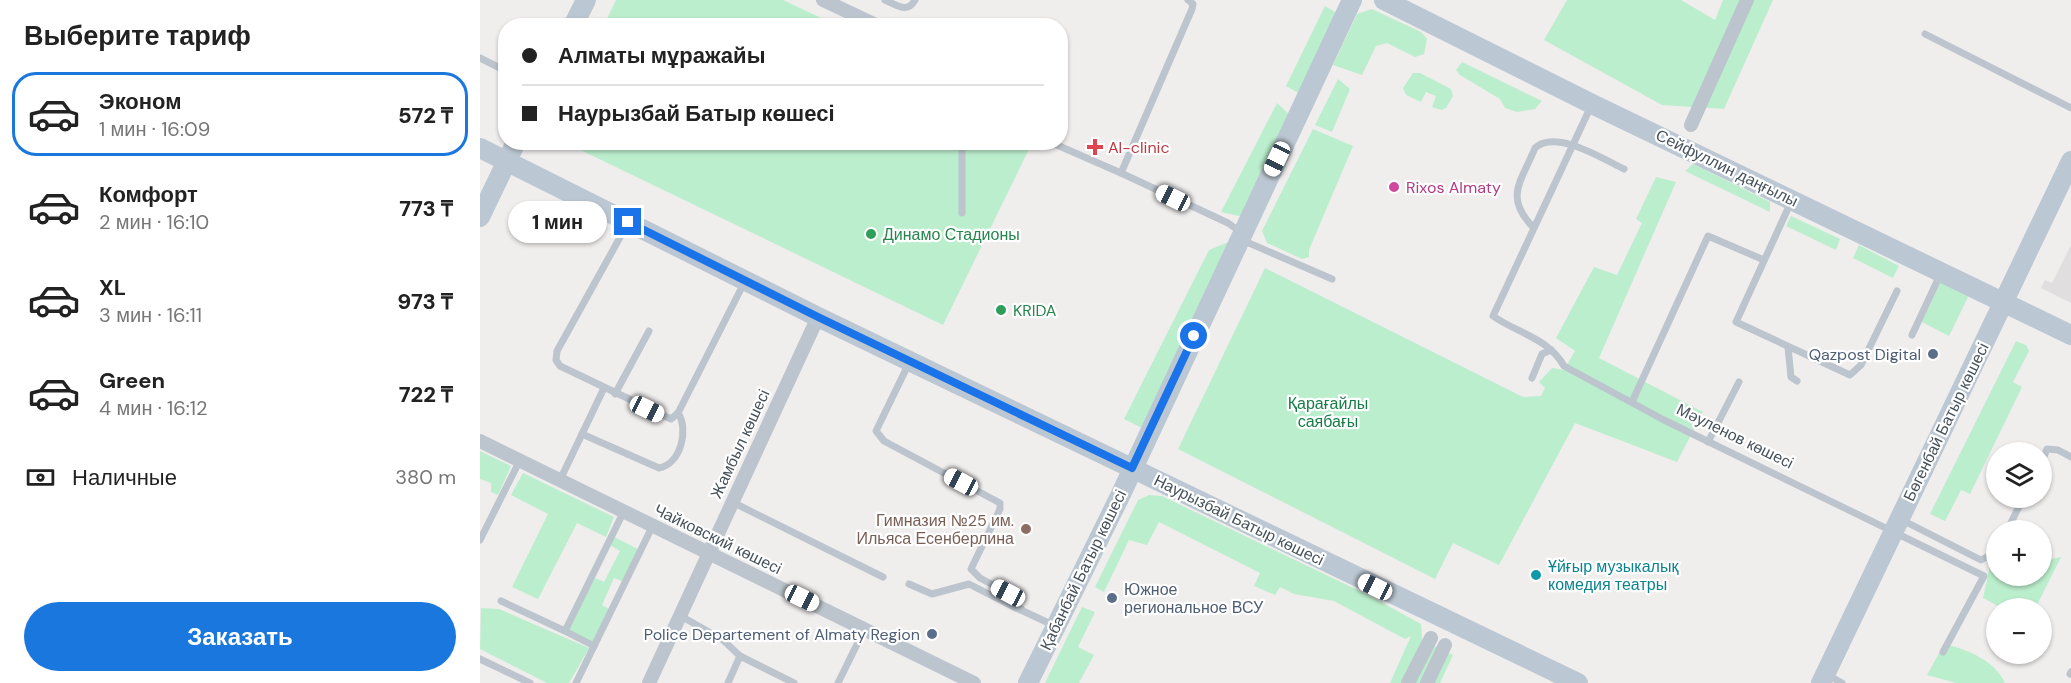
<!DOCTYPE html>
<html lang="ru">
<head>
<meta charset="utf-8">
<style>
  :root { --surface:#fff; --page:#f6f6f6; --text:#222; --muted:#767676; --line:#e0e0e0; --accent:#1977de }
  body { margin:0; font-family:"DM Sans",sans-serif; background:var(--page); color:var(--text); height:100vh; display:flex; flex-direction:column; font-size:22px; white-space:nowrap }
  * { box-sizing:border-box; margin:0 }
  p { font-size:20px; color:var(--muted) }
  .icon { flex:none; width:33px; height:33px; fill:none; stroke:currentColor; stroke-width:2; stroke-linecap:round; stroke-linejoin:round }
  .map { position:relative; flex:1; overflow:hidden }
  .details { display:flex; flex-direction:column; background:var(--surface); width:480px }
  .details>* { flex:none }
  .banner { position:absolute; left:18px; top:18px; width:570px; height:132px; border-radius:24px; box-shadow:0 2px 4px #0004; display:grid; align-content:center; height:132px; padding:0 24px; background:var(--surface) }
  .fabs { position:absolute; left:1506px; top:442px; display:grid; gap:12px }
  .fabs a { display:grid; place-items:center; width:66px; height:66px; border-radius:50%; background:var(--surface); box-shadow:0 2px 4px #0004; font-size:30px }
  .end { position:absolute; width:27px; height:27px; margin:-14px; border:8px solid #1a73e8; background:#fff; box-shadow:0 0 0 3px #fff }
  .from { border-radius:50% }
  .bubble { position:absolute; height:42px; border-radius:21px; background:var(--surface); box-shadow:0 2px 4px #0004; font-size:20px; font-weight:800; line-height:42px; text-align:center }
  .car { position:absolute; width:18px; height:36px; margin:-18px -9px; border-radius:8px; box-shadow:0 0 4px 2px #0007; background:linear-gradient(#fff 24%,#345 0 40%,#fff 0 76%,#345 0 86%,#fff 0) }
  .banner b { display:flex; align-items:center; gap:21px; height:57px; font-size:22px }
  .banner b+b { border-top:2px solid var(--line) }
  .banner i { width:15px; height:15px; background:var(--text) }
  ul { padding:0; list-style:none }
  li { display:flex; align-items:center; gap:18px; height:84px; margin:0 12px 9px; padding:0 12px; border:3px solid transparent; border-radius:24px }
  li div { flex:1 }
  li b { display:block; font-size:22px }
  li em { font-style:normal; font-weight:800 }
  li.on { border-color:var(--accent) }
  li>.icon { width:54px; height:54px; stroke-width:1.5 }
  h2 { padding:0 24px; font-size:27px; line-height:72px }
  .pay { display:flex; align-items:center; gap:15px; height:66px; padding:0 24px; font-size:22px }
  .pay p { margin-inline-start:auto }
  .action { display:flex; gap:12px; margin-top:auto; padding:12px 24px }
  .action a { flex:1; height:69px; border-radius:36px; background:var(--accent); color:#fff; font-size:24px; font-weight:800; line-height:69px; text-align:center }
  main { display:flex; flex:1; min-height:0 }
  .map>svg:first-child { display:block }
  .education { fill:#e1dedf }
  .green { fill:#bbeecd }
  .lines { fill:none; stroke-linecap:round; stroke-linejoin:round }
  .lane { stroke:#bcc5cd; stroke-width:7 }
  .street { stroke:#bcc5cd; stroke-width:14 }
  .secondary { stroke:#bbc7d2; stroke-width:20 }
  .route { stroke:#1a73e8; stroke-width:8 }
  .health-dot { fill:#e0444e; stroke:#fff; stroke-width:2 }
  .hotel-dot { fill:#d1479c; stroke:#fff; stroke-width:2 }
  .leisure-dot { fill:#2e9e5b; stroke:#fff; stroke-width:2 }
  .service-dot { fill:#5c6f8a; stroke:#fff; stroke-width:2 }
  .education-dot { fill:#8d6e63; stroke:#fff; stroke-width:2 }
  .culture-dot { fill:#0f9aa8; stroke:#fff; stroke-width:2 }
  .labels { text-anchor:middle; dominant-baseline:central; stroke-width:4.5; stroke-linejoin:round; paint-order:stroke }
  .health-label { font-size:16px; fill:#be3a42; stroke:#fff; text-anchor:start }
  .street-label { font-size:16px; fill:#46525b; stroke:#fff }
  .hotel-label { font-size:16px; fill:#b23c85; stroke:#fff; text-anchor:start }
  .leisure-label { font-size:16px; fill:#27864d; stroke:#fff; text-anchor:start }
  .service-label { font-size:16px; fill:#4e5e75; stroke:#fff; text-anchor:end }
  .park-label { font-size:16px; fill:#177c45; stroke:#fff }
  .education-label { font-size:16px; fill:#785e54; stroke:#fff; text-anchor:end }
  .culture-label { font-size:16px; fill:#0d838f; stroke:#fff; text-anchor:start }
</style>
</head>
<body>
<main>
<section class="details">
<h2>Выберите тариф</h2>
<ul>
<li class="on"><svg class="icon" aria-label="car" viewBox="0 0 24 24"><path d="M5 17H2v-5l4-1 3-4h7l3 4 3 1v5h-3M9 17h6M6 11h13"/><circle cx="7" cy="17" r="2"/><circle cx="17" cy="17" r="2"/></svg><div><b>Эконом</b><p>1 мин · 16:09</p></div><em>572 ₸</em></li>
<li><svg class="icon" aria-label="car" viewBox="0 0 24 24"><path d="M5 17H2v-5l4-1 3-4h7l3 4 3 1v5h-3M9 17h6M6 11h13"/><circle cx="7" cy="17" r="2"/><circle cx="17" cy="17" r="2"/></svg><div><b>Комфорт</b><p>2 мин · 16:10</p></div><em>773 ₸</em></li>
<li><svg class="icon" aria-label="car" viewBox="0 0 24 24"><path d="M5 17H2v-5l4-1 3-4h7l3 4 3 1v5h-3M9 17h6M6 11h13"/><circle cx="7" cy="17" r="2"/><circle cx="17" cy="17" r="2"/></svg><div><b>XL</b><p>3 мин · 16:11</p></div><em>973 ₸</em></li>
<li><svg class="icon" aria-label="car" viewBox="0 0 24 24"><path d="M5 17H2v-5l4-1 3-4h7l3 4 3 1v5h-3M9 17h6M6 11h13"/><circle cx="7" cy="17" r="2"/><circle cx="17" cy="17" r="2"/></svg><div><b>Green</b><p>4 мин · 16:12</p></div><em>722 ₸</em></li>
</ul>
<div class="pay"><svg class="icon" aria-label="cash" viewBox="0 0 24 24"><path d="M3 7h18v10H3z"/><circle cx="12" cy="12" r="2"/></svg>Наличные<p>380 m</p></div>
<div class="action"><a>Заказать</a></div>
</section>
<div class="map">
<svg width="1591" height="683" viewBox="0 0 1591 683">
  <rect width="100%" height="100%" fill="#f0eded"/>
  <!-- education -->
  <path class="education" d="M1591 245V303L1561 288 1565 280 1572 283Z"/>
  <!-- green -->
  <g class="green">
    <path d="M136 0H303L356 25H124Z"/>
    <path d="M1087 0H1201L1235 20 1243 0H1293L1244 109 1182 105 1064 40Z"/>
    <path d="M845 6 860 15 822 95 806 86Z"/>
    <path d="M892 9 941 32 947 39 944 54 935 57 907 43 896 46 882 75 853 65 877 14Z"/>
    <path d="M982 62 1062 101 1055 109 1037 112 1025 108 1020 99 980 75 976 70Z"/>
    <path d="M933 73H940L971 89 973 96 966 108 961 110 952 107 956 96 946 92 941 102 926 95 923 88Z"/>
    <path d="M858 79 870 89 852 132 835 125Z"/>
    <path d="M797 103 812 117 764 217 741 212Z"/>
    <path d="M833 129 873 146 829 250V257L822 259 787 243 782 231Z"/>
    <path d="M86 143H552L463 325Z"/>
    <path d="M1213 164 1290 202V212L1205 171Z"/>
    <path d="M1176 177 1196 182 1119 358 1223 412 1197 462 1095 423 1019 565 973 543 955 579 698 449 785 268 1043 397 1061 396 1065 388 1059 382 1072 368 1084 370 1095 351 1076 338 1114 267 1137 275 1162 223 1156 219Z"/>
    <path d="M1311 216 1360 239 1356 250 1306 226Z"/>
    <path d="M751 241 662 428 644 419 729 250Z"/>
    <path d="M1379 245 1419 266 1413 278 1373 258Z"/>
    <path d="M1462 279 1485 290 1488 297 1469 336 1442 322Z"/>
    <path d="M1536 341 1546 345 1549 351 1533 382 1542 387 1490 494 1481 490 1465 521 1450 514Z"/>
    <path d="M0 451 31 466 18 495 11 492V483L0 479Z"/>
    <path d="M43 473 134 517 126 537 97 523 58 599 32 587 68 514 31 495Z"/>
    <path d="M669 495 682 496 890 596 941 624 942 640 973 655 960 683H910L931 636 925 639 854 601 814 594 800 587 795 595 774 586 780 573 679 522 667 545 649 540 624 592 615 587 658 500Z"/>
    <path d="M134 537 160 550 144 582 134 578 122 605 131 610 113 643 88 630 115 578 124 582 140 551 130 545Z"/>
    <path d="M1581 557 1555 609H1524L1503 598 1511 561 1516 562V576H1562V561Z"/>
    <path d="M602 607 615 612 598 647 614 655 599 683H565Z"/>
    <path d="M1 608 19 609 109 648 89 683H67L0 649Z"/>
    <path d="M1464 644C1487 649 1515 661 1525 683H1476L1447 675Z"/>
  </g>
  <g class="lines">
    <!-- lane -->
    <g class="lane">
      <path d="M405 0C417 5 427 14 435 0"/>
      <path d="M708 0 713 4 712 9 641 173 748 223 762 233"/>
      <path d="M1445 34 1591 108"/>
      <path d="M0 58 26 71"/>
      <path d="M1111 106 1013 316C1037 333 1068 338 1084 366L1184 420 1504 576 1463 652"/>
      <path d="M570 142 641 173"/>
      <path d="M1311 202 1256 322 1370 375 1381 365 1417 291"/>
      <path d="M482 213V142"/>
      <path d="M148 223 77 351 76 360 80 366 191 419 198 413 264 283"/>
      <path d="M1053 227C1024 197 1041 182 1055 148 1076 129 1123 159 1144 169"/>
      <path d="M762 240 852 279"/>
      <path d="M1432 335 1460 275"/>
      <path d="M1308 347 1311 377 1317 381"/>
      <path d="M429 363 396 431 404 441 520 503V509L491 569 500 578 528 593 543 611 573 625"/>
      <path d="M1052 378 1062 354 1071 350"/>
      <path d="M135 394 169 331"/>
      <path d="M1152 402 1228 236 1284 260"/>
      <path d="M102 434 179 468C201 464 209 429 198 413"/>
      <path d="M1228 442 1259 382"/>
      <path d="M1562 461 1567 449 1578 450 1591 457"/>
      <path d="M80 480 124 388"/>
      <path d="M252 502 403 577"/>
      <path d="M1422 520 1501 560 1516 552"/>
      <path d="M1527 531 1543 498"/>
      <path d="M0 540 40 460"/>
      <path d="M429 584 452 594 489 584 540 610"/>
      <path d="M21 601 85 631"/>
      <path d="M199 615 243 640 260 656"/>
      <path d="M114 646 85 631 144 511"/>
      <path d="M0 659 50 683"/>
      <path d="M1346 674 1362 683"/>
      <path d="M1590 674 1591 672"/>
      <path d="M96 683 173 525"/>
      <path d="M248 683 260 656 314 683"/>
      <path d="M358 683 385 628"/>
    </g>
    <!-- street -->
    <g class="street">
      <path d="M343 0 398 26"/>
      <path d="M1211 125 1267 0"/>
      <path d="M0 441 494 683"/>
      <path d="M169 683 338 317"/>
      <path d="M928 683 951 638"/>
      <path d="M947 683 965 645"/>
    </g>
    <!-- secondary -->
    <g class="secondary">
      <path d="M904 0 1112 104 1591 335"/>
      <path d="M93 26 106 0"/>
      <path d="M0 148 338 317 1098 683"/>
      <path d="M0 217 36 142"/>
      <path d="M548 683 642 492 872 0"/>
      <path d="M1341 683 1591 161"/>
    </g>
  </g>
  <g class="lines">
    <!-- route -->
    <path class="route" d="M148 222 338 317 652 468 714 336"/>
  </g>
  <!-- markers -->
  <path class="health-dot" d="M612 138h6v6h6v6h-6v6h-6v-6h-6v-6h6z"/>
  <circle class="hotel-dot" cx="914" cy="187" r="6"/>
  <g class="leisure-dot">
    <circle cx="391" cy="234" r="6"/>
    <circle cx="521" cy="310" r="6"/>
  </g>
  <g class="service-dot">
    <circle cx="1453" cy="354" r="6"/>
    <circle cx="632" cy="598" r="6"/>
    <circle cx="452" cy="634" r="6"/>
  </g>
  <circle class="education-dot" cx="546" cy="529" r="6"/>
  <circle class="culture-dot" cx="1056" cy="575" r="6"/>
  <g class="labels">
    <!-- health labels -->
    <g class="health-label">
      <text x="628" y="147">Al-clinic</text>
    </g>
    <!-- street labels -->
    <g class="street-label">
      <text transform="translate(1247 168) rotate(26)">Сейфуллин даңғылы</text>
      <text transform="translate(1466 422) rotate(-64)">Бөгенбай Батыр көшесі</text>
      <text transform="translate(1255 436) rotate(26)">Мәуленов көшесі</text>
      <text transform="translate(260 444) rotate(-65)">Жамбыл көшесі</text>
      <text transform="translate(759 520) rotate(26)">Наурызбай Батыр көшесі</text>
      <text transform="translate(238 539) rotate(26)">Чайковский көшесі</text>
      <text transform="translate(603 570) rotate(-64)">Қабанбай Батыр көшесі</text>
    </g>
    <!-- hotel labels -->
    <g class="hotel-label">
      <text x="926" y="187">Rixos Almaty</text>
    </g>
    <!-- leisure labels -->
    <g class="leisure-label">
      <text x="403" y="234">Динамо Стадионы</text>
      <text x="533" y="310">KRIDA</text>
    </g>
    <!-- service labels -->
    <g class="service-label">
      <text x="1441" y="354">Qazpost Digital</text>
      <text x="644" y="589" text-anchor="start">Южное<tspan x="644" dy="18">региональное ВСУ</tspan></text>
      <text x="440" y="634">Police Departement of Almaty Region</text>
    </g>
    <!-- park labels -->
    <g class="park-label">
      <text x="848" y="403">Қарағайлы<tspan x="848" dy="18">саябағы</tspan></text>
    </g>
    <!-- education labels -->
    <g class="education-label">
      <text x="534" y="520">Гимназия №25 им.<tspan x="534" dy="18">Ильяса Есенберлина</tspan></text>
    </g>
    <!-- culture labels -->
    <g class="culture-label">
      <text x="1068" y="566">Ұйғыр музыкалық<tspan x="1068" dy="18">комедия театры</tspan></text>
    </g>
  </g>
</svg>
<div class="fabs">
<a><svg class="icon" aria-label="layers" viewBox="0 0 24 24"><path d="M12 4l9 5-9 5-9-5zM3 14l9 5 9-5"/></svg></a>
<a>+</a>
<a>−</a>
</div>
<i class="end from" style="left:714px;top:336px"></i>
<i class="end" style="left:148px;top:222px"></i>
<div class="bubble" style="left:28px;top:201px;width:99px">1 мин</div>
<i class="car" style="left:797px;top:159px;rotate:205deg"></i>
<i class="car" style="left:693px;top:198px;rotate:296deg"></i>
<i class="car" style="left:167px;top:409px;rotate:116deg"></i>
<i class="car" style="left:481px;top:482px;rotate:298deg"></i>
<i class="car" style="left:895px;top:587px;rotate:296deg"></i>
<i class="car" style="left:528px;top:593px;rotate:298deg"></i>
<i class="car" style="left:322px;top:598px;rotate:116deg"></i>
<div class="banner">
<b><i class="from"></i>Алматы мұражайы</b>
<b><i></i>Наурызбай Батыр көшесі</b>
</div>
</div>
</main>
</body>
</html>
